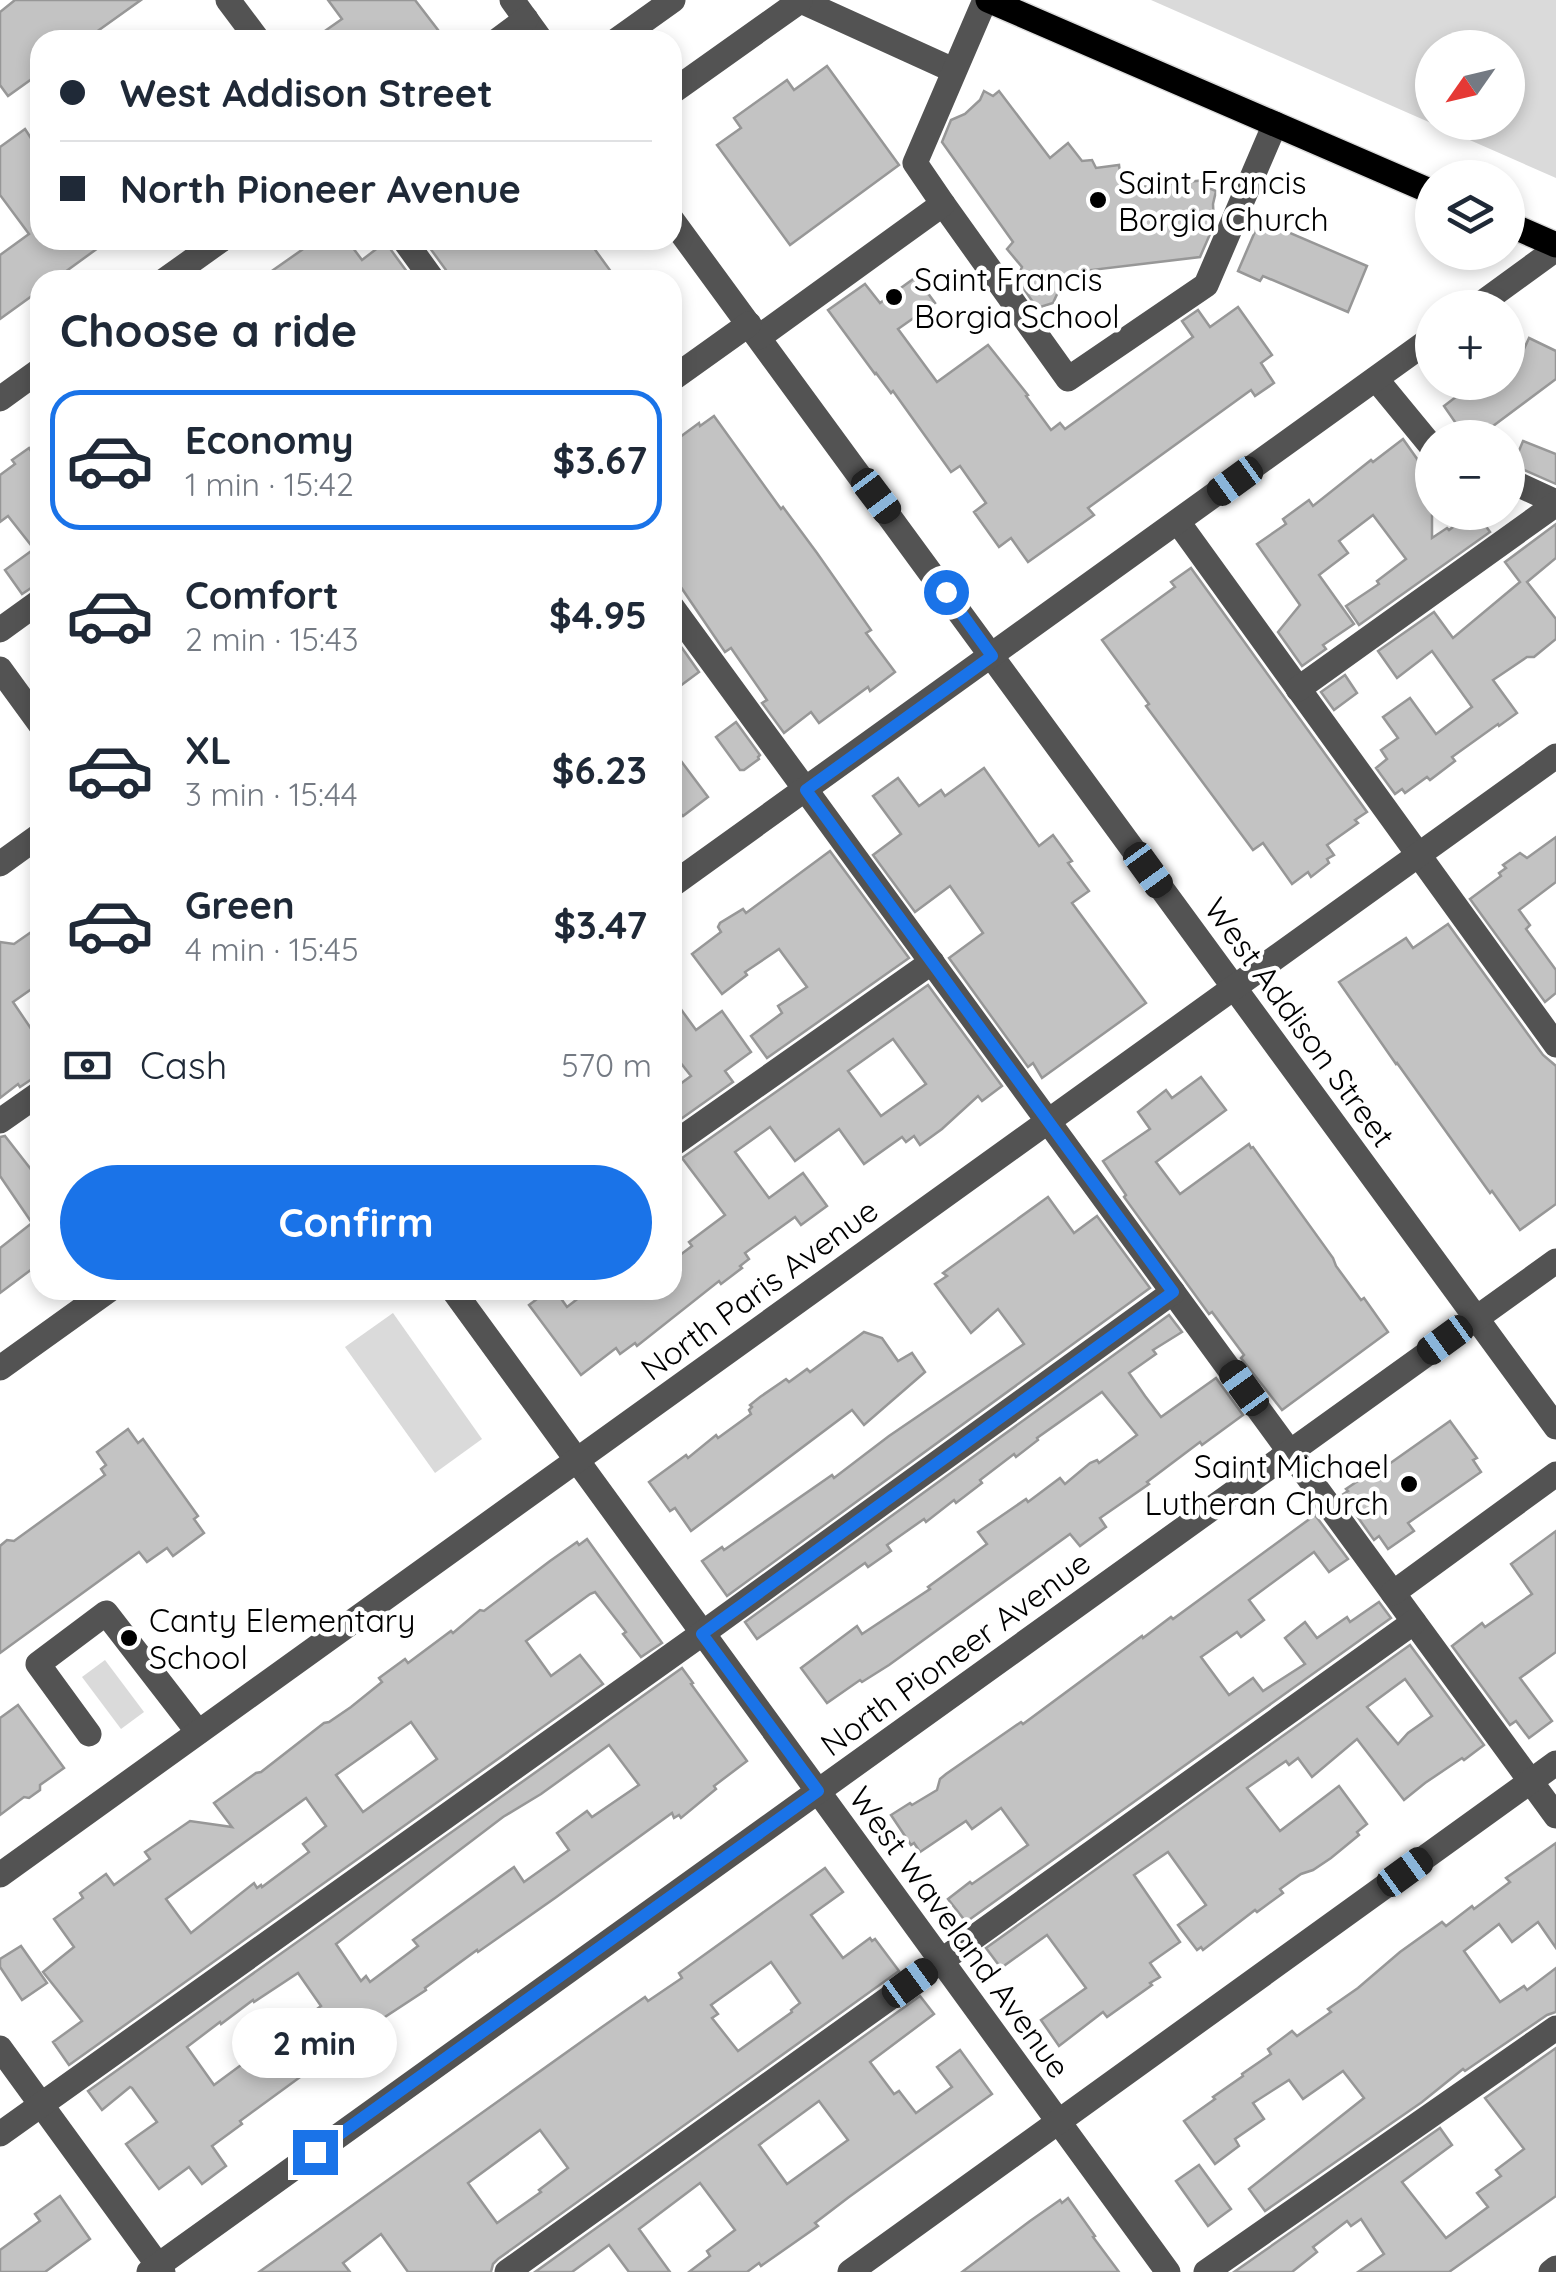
<!DOCTYPE html>
<html lang="en">
<head>
<meta charset="utf-8">
<style>
  :root { --surface:#fff; --page:#f2f2f3; --text:#1f2937; --muted:#747a83; --line:#e0e1e3; --accent:#1a73e8 }
  body { margin:0; font-family:Quicksand,sans-serif; background:var(--page); color:var(--text); height:100vh; display:flex; flex-direction:column; font-size:38px; white-space:nowrap }
  * { box-sizing:border-box; margin:0 }
  p { font-size:32px; color:var(--muted) }
  .icon { flex:none; width:55px; height:55px; fill:none; stroke:currentColor; stroke-width:2; stroke-linecap:round; stroke-linejoin:round }
  .map { position:relative; flex:1; overflow:hidden }
  .drawer { position:absolute; left:30px; top:270px; width:652px; height:1030px; display:flex; flex-direction:column; background:var(--surface); border-radius:30px; box-shadow:0 5px 15px #0003 }
  .drawer>* { flex:none }
  .top-card { position:absolute; left:30px; top:30px; width:652px; height:220px; border-radius:30px; box-shadow:0 5px 15px #0003; display:grid; align-content:center; height:220px; padding:0 30px; background:var(--surface) }
  .needle { width:65px; rotate:236deg }
  .buttons { position:absolute; left:1415px; top:30px; display:grid; gap:20px }
  .buttons a { display:grid; place-items:center; width:110px; height:110px; border-radius:50%; background:var(--surface); box-shadow:0 5px 15px #0003; font-size:50px }
  .end { position:absolute; width:45px; height:45px; margin:-22px; border:12px solid #1a73e8; background:#fff; box-shadow:0 0 0 5px #fff }
  .from { border-radius:50% }
  .bubble { position:absolute; height:70px; border-radius:35px; background:var(--surface); box-shadow:0 5px 15px #0003; font-size:32px; font-weight:700; line-height:70px; text-align:center }
  .car { position:absolute; width:30px; height:60px; margin:-30px -15px; border-radius:12px; box-shadow:0 0 8px 2px #0007; background:linear-gradient(#222 24%,#8ab4d8 0 40%,#222 0 76%,#8ab4d8 0 86%,#222 0) }
  .top-card b { display:flex; align-items:center; gap:35px; height:95px; font-size:38px }
  .top-card b+b { border-top:2px solid var(--line) }
  .top-card i { width:25px; height:25px; background:var(--text) }
  ul { padding:0; list-style:none }
  li { display:flex; align-items:center; gap:30px; height:140px; margin:0 20px 15px; padding:0 10px; border:5px solid transparent; border-radius:30px }
  li div { flex:1 }
  li b { display:block; font-size:38px }
  li em { font-style:normal; font-weight:700 }
  li.selected { border-color:var(--accent) }
  li>.icon { width:90px; height:90px; stroke-width:1.5 }
  h2 { padding:0 30px; font-size:45px; line-height:120px }
  .pay { display:flex; align-items:center; gap:25px; height:110px; padding:0 30px; font-size:38px }
  .pay p { margin-inline-start:auto }
  .button { display:flex; gap:20px; margin-top:auto; padding:20px 30px }
  .button a { flex:1; height:115px; border-radius:60px; background:var(--accent); color:#fff; font-size:40px; font-weight:700; line-height:115px; text-align:center }
  .map>svg:first-child { display:block }
  .green { fill:#dadada; fill-rule:evenodd }
  .building { fill:#c3c3c3; stroke:#979797; stroke-width:2.5; fill-rule:evenodd }
  .lines { fill:none; stroke-linecap:round; stroke-linejoin:round }
  .major-casing { stroke:#dbdbdb; stroke-width:28 }
  .minor { stroke:#535353; stroke-width:25 }
  .major { stroke:#000; stroke-width:25 }
  .route { stroke:#1a73e8; stroke-width:12 }
  .poi-dot { fill:#000; stroke:#fff; stroke-width:4 }
  .labels { text-anchor:middle; dominant-baseline:central; stroke-width:9; stroke-linejoin:round; paint-order:stroke }
  .poi-label { font-size:32px; fill:#000; stroke:#fff; text-anchor:start }
  .street-label { font-size:32px; fill:#000; stroke:#fff }
</style>
</head>
<body>
<div class="map">
<svg width="1556" height="2272" viewBox="0 0 1556 2272">
  <rect width="100%" height="100%" fill="#fff"/>
  <!-- green -->
  <g class="green">
    <path d="M1151 0H1556V178ZM1432 48H1508V122H1432Z"/>
    <path d="M393 1313 482 1439 435 1473 345 1347Z"/>
    <path d="M105 1660 144 1712 121 1729 82 1677Z"/>
  </g>
  <!-- building -->
  <g class="building">
    <path d="M15 0H141L85 40H40V73L8 96 0 85V12Z"/>
    <path d="M328 0H415L438 30 422 40H312L342 19Z"/>
    <path d="M827 66 899 165 790 245 717 145 741 128 734 118 787 80 794 90Z"/>
    <path d="M984 91 993 96 999 91 1050 158 1068 143 1082 161 1092 160 1096 168 1119 165 1122 189 1206 180V187L1216 191 1213 204 1214 225 1200 257 1091 270V276L1064 279 1053 303 1037 308 1017 279 1022 267 1007 249 1013 242 942 142 951 120 965 114 980 100Z"/>
    <path d="M25 129 40 152V240H109L54 280H40V290L0 319V255L29 234 0 195V147Z"/>
    <path d="M1260 220 1367 266 1348 312 1263 276 1260 281 1238 271Z"/>
    <path d="M316 240H347L362 260 388 240 391 250 413 280H259Z"/>
    <path d="M424 240H588L617 280H449L446 270Z"/>
    <path d="M916 277 935 303 898 329 937 382 988 345 1028 395 1026 396 1051 430 1060 423 1065 429 1193 337 1182 321 1198 310 1210 327 1238 307 1272 355 1261 363 1274 383 1255 396 1251 390 1088 508 1094 515 1028 562 1011 538 999 547 974 512 986 503 960 466 951 472 893 391 891 393 876 373 875 374 828 310 865 284 880 303Z"/>
    <path d="M1529 338 1556 351V379L1477 438H1466L1444 406 1465 390 1468 395 1485 382H1509Z"/>
    <path d="M714 416 781 509 783 507 817 553 871 630 866 633 895 672 870 691 868 687 819 723 811 712 784 733 762 703 767 700 731 648 725 652 672 574V443L699 423 700 426Z"/>
    <path d="M1403 439 1432 480V538L1447 528 1449 530 1473 512H1476L1490 532 1359 625 1346 606 1379 584 1377 581 1406 559 1373 515 1339 541 1348 553 1319 575 1354 624 1323 645 1326 649 1302 666 1278 632 1300 605 1257 544 1286 524 1283 519 1309 500 1313 506 1371 460 1373 462Z"/>
    <path d="M1523 441 1556 454V484L1513 465Z"/>
    <path d="M40 445V582L22 594 5 570 34 549 8 516 0 522V475L15 464 12 460 29 448 31 451Z"/>
    <path d="M1556 524V558L1527 582 1556 619V639L1534 657H1527L1493 680 1517 713 1499 726 1498 724 1452 757 1455 761 1430 780 1427 777 1405 793 1402 789 1395 794 1376 768 1387 759 1381 750 1398 738 1383 717 1410 698 1436 734 1472 707 1432 651 1397 678 1378 651 1434 612 1453 638 1520 582 1505 562Z"/>
    <path d="M1191 568 1367 812 1355 820 1358 823 1327 845 1334 855 1327 859 1329 863 1311 877 1308 872 1292 884 1263 843 1253 850 1146 706 1149 704 1102 640 1175 587 1171 582Z"/>
    <path d="M682 648 699 672 672 692V655Z"/>
    <path d="M1345 675 1357 693 1334 710 1321 692Z"/>
    <path d="M736 722 760 755 758 757 759 759 744 770H740L716 737Z"/>
    <path d="M672 749 708 797 683 816 681 814 672 820Z"/>
    <path d="M984 768 1039 846 1053 835 1072 861 1068 863 1089 891 1072 903 1146 1003 1042 1078 1033 1063 1028 1067 949 958 983 933 950 886 915 912 873 855 901 834 873 796 898 778 919 806 941 790 945 796Z"/>
    <path d="M1556 837V882L1519 910 1530 925 1526 929 1556 970V993L1545 1002 1470 899 1501 876 1499 873 1506 868 1503 865 1520 853 1527 858Z"/>
    <path d="M830 851 909 958 767 1058 751 1036 782 1013 778 1006 807 987 779 949 745 972 747 975 722 994 692 954 721 932 718 927 720 923 743 909 746 913Z"/>
    <path d="M1448 924 1543 1055 1556 1066V1204L1520 1230 1492 1191 1490 1193 1397 1063 1396 1064 1339 982 1406 938 1413 948Z"/>
    <path d="M40 926V983L13 1002 40 1042V1077L32 1079 20 1087 18 1084 0 1098V942L14 944Z"/>
    <path d="M928 985 1002 1086 982 1101 978 1096 942 1129 920 1145 914 1136 906 1142 902 1137 864 1164 839 1129 795 1161 770 1127 735 1152 769 1198 803 1173 827 1206 801 1225 795 1217 745 1253 749 1259 740 1266 742 1268 721 1284 719 1281 637 1346 635 1343 620 1354 616 1348 581 1375 529 1305 549 1290H555L567 1307 589 1290H672V1261L692 1246 689 1242 725 1215 682 1158ZM893 1039 926 1084 881 1116 848 1071Z"/>
    <path d="M672 997 696 1030 722 1011 751 1052 725 1071 733 1082 678 1121 672 1113V1090L691 1076 672 1052Z"/>
    <path d="M1201 1077 1226 1110 1156 1162 1180 1194 1249 1144 1251 1148 1253 1147 1333 1258 1336 1266 1361 1300 1364 1298 1388 1332 1282 1410 1241 1358 1244 1355 1212 1312 1209 1314 1124 1197 1126 1195 1103 1161 1150 1129 1138 1112 1166 1090 1172 1098Z"/>
    <path d="M5 1136 40 1181V1263L0 1293V1248L32 1223 0 1176V1137Z"/>
    <path d="M1048 1197 1074 1233 1097 1216 1150 1288 727 1596 702 1561 722 1547 724 1550 832 1475 834 1478 889 1436 1024 1344 998 1309 971 1333 935 1284 947 1276 943 1273Z"/>
    <path d="M1169 1315 1182 1332 1153 1350 1156 1354 1129 1373 1145 1396 1161 1417 1216 1378 1243 1415 1202 1445 1200 1442 1147 1482 1149 1484 1100 1518 1106 1527 1080 1546 1070 1534 889 1665 862 1682 860 1680 827 1703 801 1668 857 1626 862 1634 930 1589 928 1587 987 1544 978 1532 1026 1499 1028 1502 1060 1478 1065 1484 1090 1463 1097 1460 1099 1463 1137 1435 1102 1392 1037 1438 1038 1440 1016 1457 1014 1454 980 1480 982 1483 956 1503 954 1500 926 1522 924 1519 887 1545 891 1551 868 1567 865 1563 757 1639 745 1622Z"/>
    <path d="M864 1332 882 1338 898 1361 912 1353 925 1372 864 1425 852 1410 691 1531 675 1508 670 1511 649 1482 686 1455 688 1458 716 1435 718 1438 751 1414 749 1410 752 1407 750 1405 760 1397 786 1379 789 1382 807 1369 810 1372Z"/>
    <path d="M1450 1421 1477 1458 1473 1460 1481 1472 1408 1523 1414 1531 1388 1549 1379 1536 1374 1540 1342 1495 1348 1491 1346 1489 1380 1466 1382 1469Z"/>
    <path d="M128 1429 138 1443 143 1439 198 1516 194 1519 204 1533 173 1556 167 1548 147 1562 139 1552 0 1653V1546L7 1540 14 1541 105 1475 101 1469 106 1465 97 1452Z"/>
    <path d="M1315 1515 1348 1559 1329 1572 1314 1552 1249 1600 1264 1620 1241 1637 1237 1632 1201 1657 1229 1695 1253 1678 1263 1691 1305 1664 1285 1638 1305 1622 1317 1638 1347 1617 1350 1622 1379 1602 1391 1618 966 1922 948 1899 970 1882 972 1884 1028 1845 1001 1808 972 1829 966 1821 920 1852 914 1843 911 1845 891 1815 910 1803 912 1805 937 1790 940 1779 946 1774 1021 1722 1023 1724 1142 1636 1143 1638 1171 1617 1173 1619Z"/>
    <path d="M1556 1531V1652L1520 1678 1552 1721 1529 1738 1516 1721 1510 1725 1452 1646 1482 1623 1485 1627 1532 1594 1511 1564Z"/>
    <path d="M587 1539 662 1643 641 1657 623 1634 626 1632 595 1592 590 1594 526 1641 551 1676 580 1655 603 1684 69 2065 53 2042 82 2021 43 1972 74 1947 54 1919 83 1898 80 1893 106 1874 114 1885 150 1859 145 1852 190 1821 232 1827 214 1803 256 1773 261 1772 324 1723 329 1722 351 1707 382 1682 379 1678 405 1659 408 1663 451 1631 453 1633 480 1610 484 1611 550 1561 577 1542 579 1545ZM411 1722 437 1759 363 1812 336 1775ZM306 1798 326 1826 303 1844 309 1852 262 1887 261 1885 257 1888 254 1883 191 1933 166 1899Z"/>
    <path d="M1410 1645 1484 1745 1464 1760 1462 1758 1425 1783 1404 1800 1357 1739 1312 1777 1298 1758 1289 1765 1286 1761 1247 1788 1280 1831 1339 1786 1367 1824 1357 1832 1359 1835 1331 1858 1313 1870 1301 1874 1280 1889 1283 1893 1257 1912 1255 1910 1203 1950 1201 1947 1197 1950 1178 1925 1206 1905 1168 1852 1134 1875 1180 1942 1150 1963 1160 1977 1150 1983 1152 1985 1107 2017 1103 2012 1059 2046 1041 2020 1086 1988 1047 1935 1001 1968 986 1948ZM1405 1679 1432 1716 1408 1733 1398 1744 1367 1707Z"/>
    <path d="M682 1668 693 1683 691 1684 747 1761 714 1786 716 1789 681 1818 679 1815 674 1818 672 1813 555 1898 478 1952 477 1950 425 1988 426 1990 359 2034 240 2121 242 2124 212 2146 226 2166 202 2184 189 2167 159 2189 126 2144 157 2122 132 2088 130 2087 102 2110 88 2091ZM609 1745 639 1785 592 1817 587 1811 557 1833 569 1850 524 1882 514 1867 413 1940 418 1946 370 1982 366 1976 361 1981 336 1944 503 1817 541 1794ZM298 1973 321 2006 214 2085 187 2047 220 2022 221 2024 253 2000 254 2002Z"/>
    <path d="M18 1705 64 1768 40 1785V1790L29 1798 24 1797 0 1815V1718Z"/>
    <path d="M1556 1843V1948L1538 1922 1512 1942 1499 1924 1464 1951 1500 2002 1524 1986 1527 1990 1556 1968V2012L1547 2015 1465 2071 1463 2069 1422 2102 1265 2211 1249 2189 1364 2098 1343 2071 1303 2099 1289 2080 1253 2103 1264 2119 1235 2139 1239 2146 1215 2164 1184 2121 1215 2099 1213 2097 1243 2076 1242 2074 1271 2054 1268 2049 1292 2031 1297 2036 1331 2012 1328 2009 1358 1988 1400 1952 1442 1922 1446 1926 1472 1906 1474 1909 1510 1882 1506 1878Z"/>
    <path d="M825 1868 843 1892 811 1915 843 1958 870 1938 872 1941 875 1939 899 1971 498 2259 493 2264 491 2272H408L381 2234 343 2263 350 2272H259L602 2027 645 1997 648 2001 682 1978 679 1973ZM771 1962 800 2003 791 2010 792 2012 738 2051 712 2018 718 2014 711 2005ZM540 2130 568 2168 539 2190 541 2192 497 2223 468 2183Z"/>
    <path d="M21 1946 47 1983 22 2000 0 1967V1959Z"/>
    <path d="M920 1996 934 2014 870 2062 894 2094 899 2091 916 2113 952 2087 937 2067 960 2050 992 2094 849 2197 815 2223 818 2226 791 2245 761 2266 759 2263 747 2272H689L710 2256 707 2251 735 2230 700 2183 639 2229 670 2272H629L609 2245 572 2272H535ZM819 2101 848 2140 787 2184 759 2145Z"/>
    <path d="M1556 2048V2196L1449 2272H1358L1384 2254 1361 2219 1351 2226 1347 2221 1313 2247 1317 2252 1292 2272H1234L1440 2128 1452 2145 1402 2182 1446 2238 1488 2207 1477 2193 1501 2176 1496 2170 1524 2149 1485 2098Z"/>
    <path d="M1199 2165 1231 2209 1208 2226 1176 2181Z"/>
    <path d="M60 2196 90 2239 45 2272H0V2250L40 2221 35 2214Z"/>
    <path d="M1068 2198 1095 2236 1093 2237 1119 2272H962L1030 2221 1060 2200 1062 2203Z"/>
  </g>
  <g class="lines">
    <defs>
      <g id="major">
        <path d="M988 0 1432 192"/>
        <path d="M1508 224 1556 245"/>
      </g>
    </defs>
    <!-- major casing -->
    <use href="#major" class="major-casing"/>
    <!-- minor -->
    <g class="minor">
      <path d="M228 0 258 40"/>
      <path d="M512 0 541 40"/>
      <path d="M799 0 953 70"/>
      <path d="M498 40 526 19"/>
      <path d="M617 40 673 0"/>
      <path d="M672 92 800 1"/>
      <path d="M943 204 1068 379 1206 285 1275 124"/>
      <path d="M672 220 1556 1427"/>
      <path d="M404 240 433 280"/>
      <path d="M165 280 221 240"/>
      <path d="M1475 308 1556 249"/>
      <path d="M759 337 943 204 915 163 985 0"/>
      <path d="M672 379 749 324"/>
      <path d="M1376 379 1432 447"/>
      <path d="M0 399 40 370"/>
      <path d="M1508 480 1556 502"/>
      <path d="M1178 522 1556 1045"/>
      <path d="M672 607 1556 1816"/>
      <path d="M0 630 40 601"/>
      <path d="M0 669 40 724"/>
      <path d="M1298 689 1556 504"/>
      <path d="M0 864 40 835"/>
      <path d="M672 885 1432 338"/>
      <path d="M0 1121 40 1093"/>
      <path d="M672 1145 932 962"/>
      <path d="M453 1290 1168 2272"/>
      <path d="M0 1368 109 1290"/>
      <path d="M1393 1593 1556 1474"/>
      <path d="M89 1734 38 1664 106 1613 198 1732"/>
      <path d="M0 1875 1556 756"/>
      <path d="M0 2048 163 2272"/>
      <path d="M0 2134 703 1633 1173 1292"/>
      <path d="M149 2272 1556 1261"/>
      <path d="M507 2272 1414 1622"/>
      <path d="M850 2272 1556 1763"/>
      <path d="M1206 2272 1556 2028"/>
      <path d="M1551 2272 1556 2268"/>
    </g>
    <!-- major -->
    <use href="#major" class="major"/>
  </g>
  <g class="lines">
    <!-- route -->
    <path class="route" d="M315 2152 818 1791 702 1634 1173 1292 806 790 992 656 946 592"/>
  </g>
  <!-- markers -->
  <g class="poi-dot">
    <circle cx="1098" cy="200" r="10"/>
    <circle cx="894" cy="297" r="10"/>
    <circle cx="1409" cy="1484" r="10"/>
    <circle cx="129" cy="1638" r="10"/>
  </g>
  <g class="labels">
    <!-- poi labels -->
    <g class="poi-label">
      <text x="1118" y="182">Saint Francis<tspan x="1118" dy="37">Borgia Church</tspan></text>
      <text x="914" y="279">Saint Francis<tspan x="914" dy="37">Borgia School</tspan></text>
      <text x="1389" y="1466" text-anchor="end">Saint Michael<tspan x="1389" dy="37">Lutheran Church</tspan></text>
      <text x="149" y="1620">Canty Elementary<tspan x="149" dy="37">School</tspan></text>
    </g>
    <!-- street labels -->
    <g class="street-label">
      <text transform="translate(1300 1022) rotate(54)">West Addison Street</text>
      <text transform="translate(759 1289) rotate(-36)">North Paris Avenue</text>
      <text transform="translate(955 1653) rotate(-36)">North Pioneer Avenue</text>
      <text transform="translate(960 1932) rotate(54)">West Waveland Avenue</text>
    </g>
  </g>
</svg>
<div class="buttons">
<a><svg class="needle" viewBox="-14 -14 28 28"><path d="M0-13l5 13h-10z" fill="#e53935"/><path d="M0 13l5-13h-10z" fill="#747a83"/></svg></a>
<a><svg class="icon" aria-label="layers" viewBox="0 0 24 24"><path d="M12 4l9 5-9 5-9-5zM3 14l9 5 9-5"/></svg></a>
<a>+</a>
<a>−</a>
</div>
<i class="end from" style="left:946px;top:592px"></i>
<i class="end" style="left:315px;top:2152px"></i>
<div class="bubble" style="left:232px;top:2008px;width:165px">2 min</div>
<i class="car" style="left:1235px;top:481px;rotate:234deg"></i>
<i class="car" style="left:876px;top:496px;rotate:143deg"></i>
<i class="car" style="left:1148px;top:870px;rotate:144deg"></i>
<i class="car" style="left:1445px;top:1340px;rotate:234deg"></i>
<i class="car" style="left:1244px;top:1388px;rotate:324deg"></i>
<i class="car" style="left:1405px;top:1872px;rotate:54deg"></i>
<i class="car" style="left:910px;top:1983px;rotate:54deg"></i>
<div class="top-card">
<b><i class="from"></i>West Addison Street</b>
<b><i></i>North Pioneer Avenue</b>
</div>
<section class="drawer">
<h2>Choose a ride</h2>
<ul>
<li class="selected"><svg class="icon" aria-label="car" viewBox="0 0 24 24"><path d="M5 17H2v-5l4-1 3-4h7l3 4 3 1v5h-3M9 17h6M6 11h13"/><circle cx="7" cy="17" r="2"/><circle cx="17" cy="17" r="2"/></svg><div><b>Economy</b><p>1 min · 15:42</p></div><em>$3.67</em></li>
<li><svg class="icon" aria-label="car" viewBox="0 0 24 24"><path d="M5 17H2v-5l4-1 3-4h7l3 4 3 1v5h-3M9 17h6M6 11h13"/><circle cx="7" cy="17" r="2"/><circle cx="17" cy="17" r="2"/></svg><div><b>Comfort</b><p>2 min · 15:43</p></div><em>$4.95</em></li>
<li><svg class="icon" aria-label="car" viewBox="0 0 24 24"><path d="M5 17H2v-5l4-1 3-4h7l3 4 3 1v5h-3M9 17h6M6 11h13"/><circle cx="7" cy="17" r="2"/><circle cx="17" cy="17" r="2"/></svg><div><b>XL</b><p>3 min · 15:44</p></div><em>$6.23</em></li>
<li><svg class="icon" aria-label="car" viewBox="0 0 24 24"><path d="M5 17H2v-5l4-1 3-4h7l3 4 3 1v5h-3M9 17h6M6 11h13"/><circle cx="7" cy="17" r="2"/><circle cx="17" cy="17" r="2"/></svg><div><b>Green</b><p>4 min · 15:45</p></div><em>$3.47</em></li>
</ul>
<div class="pay"><svg class="icon" aria-label="cash" viewBox="0 0 24 24"><path d="M3 7h18v10H3z"/><circle cx="12" cy="12" r="2"/></svg>Cash<p>570 m</p></div>
<div class="button"><a>Confirm</a></div>
</section>
</div>
</body>
</html>
